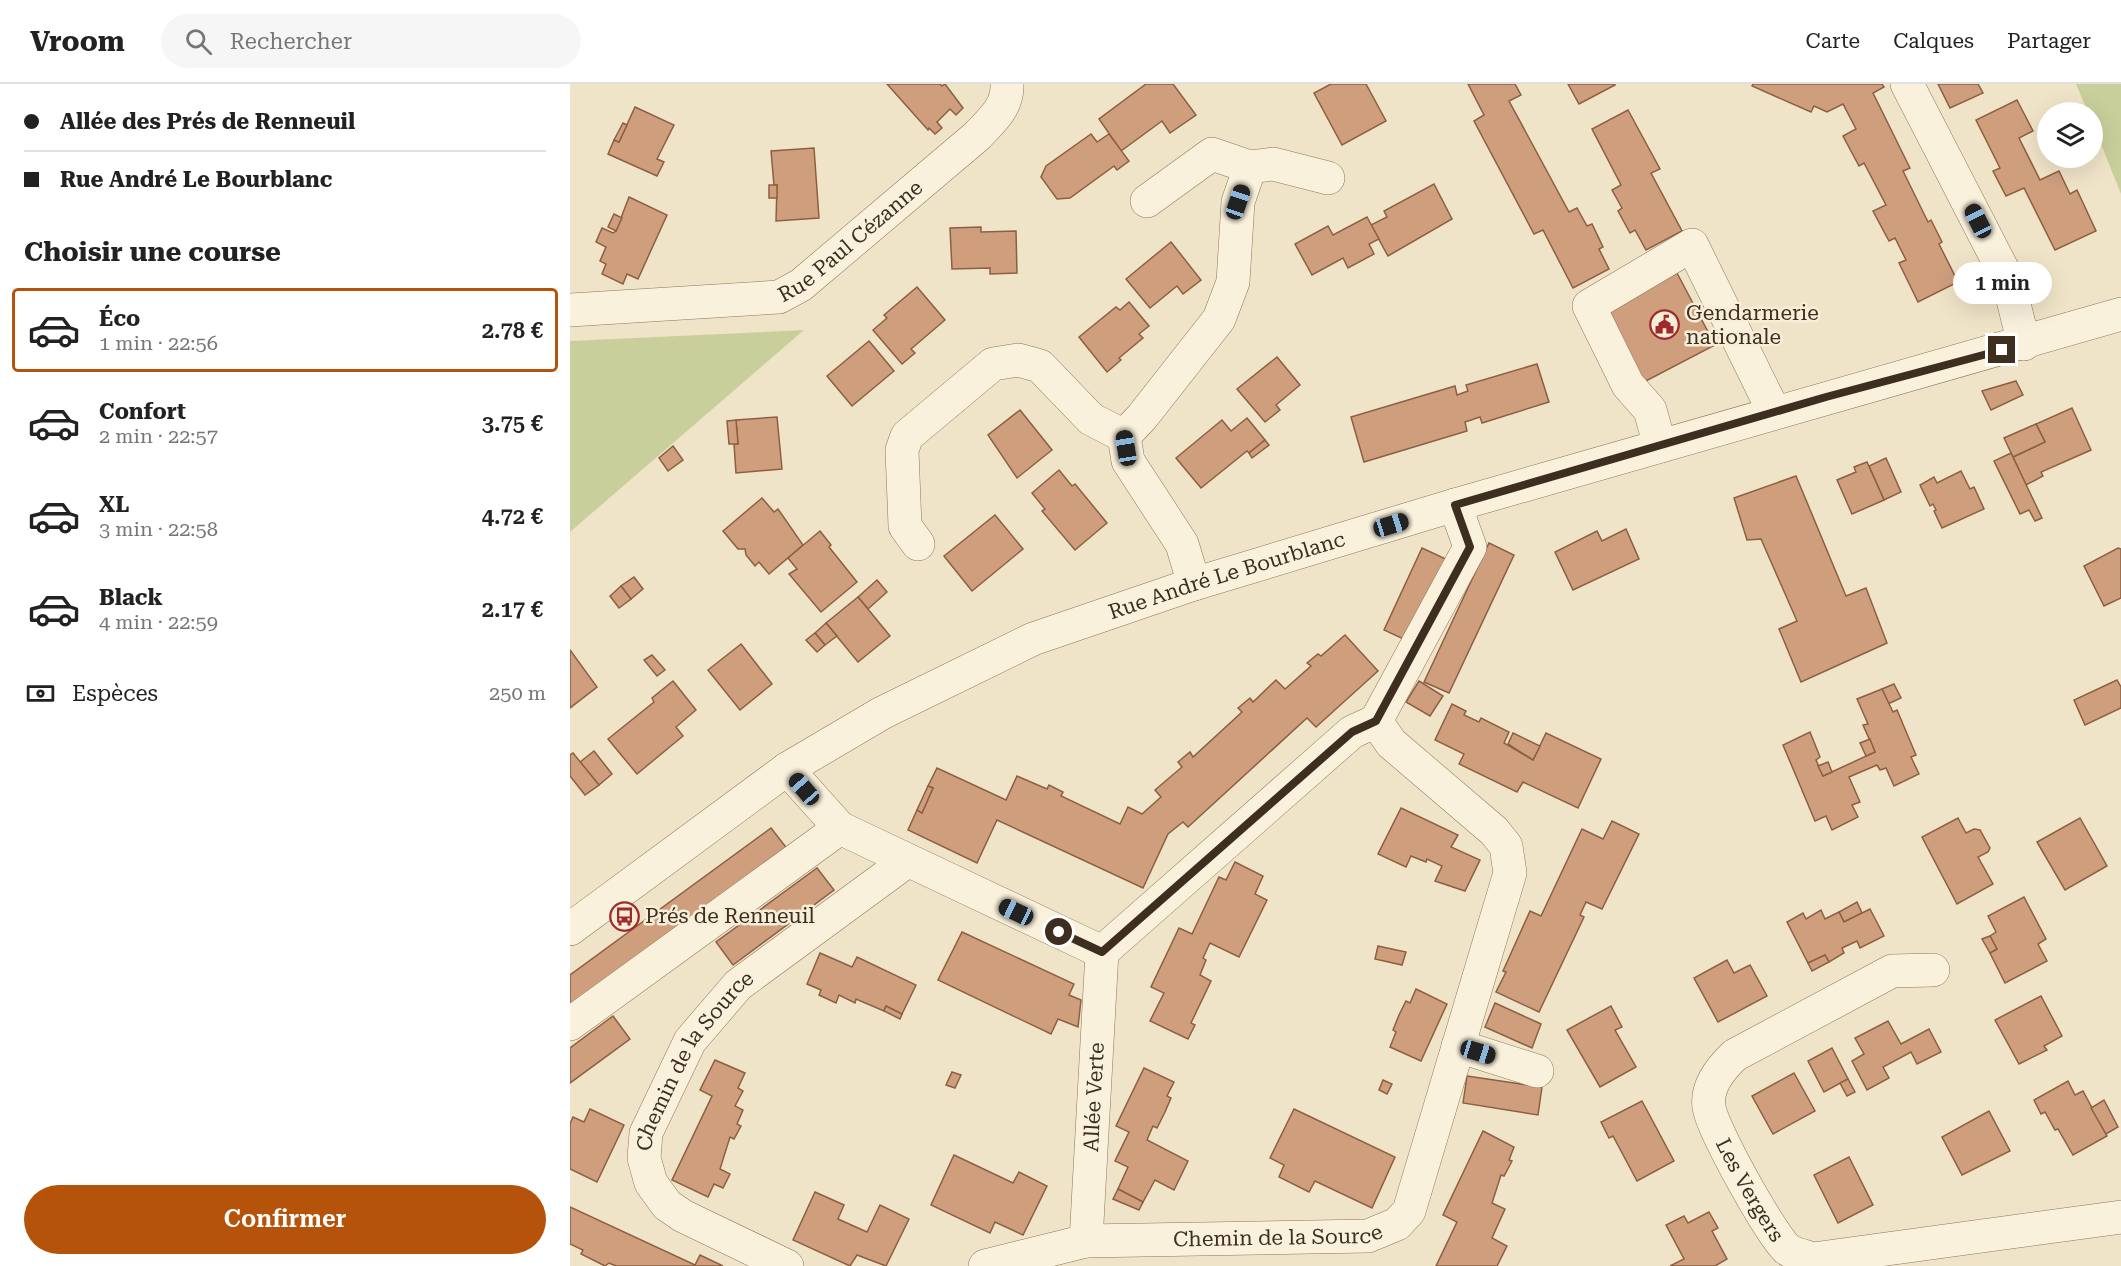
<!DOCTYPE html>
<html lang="fr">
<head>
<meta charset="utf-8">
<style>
  :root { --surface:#fff; --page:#f6f6f6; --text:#222; --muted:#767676; --line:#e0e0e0; --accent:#b45309 }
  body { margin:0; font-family:"Roboto Serif",serif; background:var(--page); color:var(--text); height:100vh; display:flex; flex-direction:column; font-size:22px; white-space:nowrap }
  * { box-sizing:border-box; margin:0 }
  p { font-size:20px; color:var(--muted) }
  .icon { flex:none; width:33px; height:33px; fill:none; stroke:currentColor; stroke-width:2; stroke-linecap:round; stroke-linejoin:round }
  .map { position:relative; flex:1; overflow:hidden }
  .sheet { display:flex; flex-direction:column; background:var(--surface); width:570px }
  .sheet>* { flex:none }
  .top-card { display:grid; align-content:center; height:132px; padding:0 24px; background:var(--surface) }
  .controls { position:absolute; left:1467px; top:18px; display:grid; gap:12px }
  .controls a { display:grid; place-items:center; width:66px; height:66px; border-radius:50%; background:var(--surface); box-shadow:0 6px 24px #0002; font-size:30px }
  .end { position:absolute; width:27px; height:27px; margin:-14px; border:8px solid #3d2e20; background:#fff; box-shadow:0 0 0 3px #fff }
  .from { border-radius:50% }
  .bubble { position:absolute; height:42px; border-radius:21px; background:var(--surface); box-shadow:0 6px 24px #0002; font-size:20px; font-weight:600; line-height:42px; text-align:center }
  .car { position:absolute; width:18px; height:36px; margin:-18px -9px; border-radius:8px; box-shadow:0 0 4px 2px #0007; background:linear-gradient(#222 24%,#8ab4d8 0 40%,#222 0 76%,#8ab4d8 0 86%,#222 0) }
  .top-card b { display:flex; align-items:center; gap:21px; height:57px; font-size:22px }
  .top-card b+b { border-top:2px solid var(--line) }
  .top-card i { width:15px; height:15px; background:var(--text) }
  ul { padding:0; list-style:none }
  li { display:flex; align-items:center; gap:18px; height:84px; margin:0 12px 9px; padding:0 12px; border:3px solid transparent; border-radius:6px }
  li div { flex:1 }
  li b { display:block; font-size:22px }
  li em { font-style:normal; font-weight:600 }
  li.active { border-color:var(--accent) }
  li>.icon { width:54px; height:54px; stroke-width:1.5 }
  h2 { padding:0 24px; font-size:27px; line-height:72px }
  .pay { display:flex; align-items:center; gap:15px; height:66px; padding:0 24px; font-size:22px }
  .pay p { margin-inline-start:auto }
  .primary-button { display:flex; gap:12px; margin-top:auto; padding:12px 24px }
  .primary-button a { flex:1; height:69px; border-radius:36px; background:var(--accent); color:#fff; font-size:24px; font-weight:600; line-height:69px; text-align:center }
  header { display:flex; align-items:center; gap:36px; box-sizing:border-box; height:84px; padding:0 30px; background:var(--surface); border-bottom:2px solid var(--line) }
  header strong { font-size:28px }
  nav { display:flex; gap:33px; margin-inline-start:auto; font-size:21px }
  .search { width:420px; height:54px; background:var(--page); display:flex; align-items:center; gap:15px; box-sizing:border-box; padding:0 21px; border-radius:33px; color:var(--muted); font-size:22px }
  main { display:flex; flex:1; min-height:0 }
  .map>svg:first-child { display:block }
  .green { fill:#c9cf9b }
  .building { fill:#cf9f7d; stroke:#8d5f41; stroke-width:1.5 }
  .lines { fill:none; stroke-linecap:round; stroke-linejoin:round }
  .minor-casing { stroke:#8d765c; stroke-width:34 }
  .minor { stroke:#faf1dc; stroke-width:33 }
  .route { stroke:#3d2e20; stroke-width:8 }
  .labels { text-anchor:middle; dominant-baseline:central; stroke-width:5; stroke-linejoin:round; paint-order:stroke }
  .street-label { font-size:21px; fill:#3d2e20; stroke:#f7eed8 }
  .poi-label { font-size:21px; fill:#3d2e20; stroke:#f7eed8; text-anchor:start }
</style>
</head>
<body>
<header>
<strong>Vroom</strong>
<div class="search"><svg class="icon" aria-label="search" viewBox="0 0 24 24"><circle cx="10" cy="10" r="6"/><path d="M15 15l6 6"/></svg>Rechercher</div>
<nav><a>Carte</a><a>Calques</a><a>Partager</a></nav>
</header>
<main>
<section class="sheet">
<div class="top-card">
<b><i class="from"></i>Allée des Prés de Renneuil</b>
<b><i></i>Rue André Le Bourblanc</b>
</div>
<h2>Choisir une course</h2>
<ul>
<li class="active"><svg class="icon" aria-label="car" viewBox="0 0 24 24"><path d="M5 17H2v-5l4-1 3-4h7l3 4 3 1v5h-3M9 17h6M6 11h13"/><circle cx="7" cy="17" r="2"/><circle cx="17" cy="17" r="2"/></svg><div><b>Éco</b><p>1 min · 22:56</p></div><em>2.78 €</em></li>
<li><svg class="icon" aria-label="car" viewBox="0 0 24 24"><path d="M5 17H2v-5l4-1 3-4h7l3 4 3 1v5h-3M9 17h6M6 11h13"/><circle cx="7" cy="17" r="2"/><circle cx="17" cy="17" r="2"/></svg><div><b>Confort</b><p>2 min · 22:57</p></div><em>3.75 €</em></li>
<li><svg class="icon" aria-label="car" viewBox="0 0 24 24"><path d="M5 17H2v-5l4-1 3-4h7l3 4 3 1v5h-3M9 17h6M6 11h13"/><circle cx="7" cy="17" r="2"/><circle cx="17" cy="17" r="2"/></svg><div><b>XL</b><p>3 min · 22:58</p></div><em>4.72 €</em></li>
<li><svg class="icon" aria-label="car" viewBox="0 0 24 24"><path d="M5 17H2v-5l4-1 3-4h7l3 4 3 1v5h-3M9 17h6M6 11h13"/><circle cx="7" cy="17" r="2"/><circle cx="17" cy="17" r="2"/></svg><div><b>Black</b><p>4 min · 22:59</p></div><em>2.17 €</em></li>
</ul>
<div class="pay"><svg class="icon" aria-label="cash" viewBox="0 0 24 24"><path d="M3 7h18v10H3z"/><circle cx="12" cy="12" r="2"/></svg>Espèces<p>250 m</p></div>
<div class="primary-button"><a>Confirmer</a></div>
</section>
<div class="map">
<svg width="1551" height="1182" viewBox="0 0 1551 1182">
  <rect width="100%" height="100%" fill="#f0e4c8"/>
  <!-- green -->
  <g class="green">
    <path d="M1506 0H1551V110L1523 40 1522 28H1518Z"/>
    <path d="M234 246 0 448V257Z"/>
  </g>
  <!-- building -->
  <g class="building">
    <path d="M317 0H370L372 2 375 0 393 24 386 31 380 25 367 38 372 44 365 50 359 44 358 46Z"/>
    <path d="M576 0H603L626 31 600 49 592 37 551 67 529 35Z"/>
    <path d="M761 0H796L816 37 772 61 744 9Z"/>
    <path d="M898 0H945L951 11 939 17 999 128 1007 124 1017 142 1022 140 1033 163 1029 165 1039 185 1003 204 973 146 964 150 904 37 914 31Z"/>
    <path d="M998 0H1045V1L1009 20Z"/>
    <path d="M1183 0H1312L1314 3 1303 9 1340 84 1333 87 1358 138 1361 136 1372 158 1369 160 1388 198 1348 218 1329 179 1336 176 1325 154 1319 157 1303 127 1316 121 1294 79 1289 82 1273 52 1286 45 1273 20 1257 28 1244 22 1241 28 1182 2Z"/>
    <path d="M1368 0H1408L1413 9 1380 24Z"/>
    <path d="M1447 16 1463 47 1449 54 1470 96 1489 87 1500 110 1507 106 1526 147 1485 166 1454 104 1436 112 1423 87 1430 84 1406 36Z"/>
    <path d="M65 23 104 41 87 75 94 78 87 92 38 70 44 56 49 58Z"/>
    <path d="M1058 26 1090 85 1081 89 1112 147 1076 166 1065 146 1060 149 1048 127 1052 124 1042 106 1051 101 1022 45Z"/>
    <path d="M53 39 57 41 49 58 44 56Z"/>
    <path d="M521 50 527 58 539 50 559 77 547 86 544 82 500 114 487 115 471 93 476 82Z"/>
    <path d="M244 64 249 134 206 137 207 101H204L201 67Z"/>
    <path d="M864 100 882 135 818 172 801 141 817 133 814 127Z"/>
    <rect x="199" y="101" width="8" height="13"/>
    <path d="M59 113 97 131 68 195 57 190 53 200 32 190 36 180 30 177 36 163 26 158 32 144 43 149 46 147Z"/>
    <path d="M44 130 52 134 46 147 38 143Z"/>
    <path d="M797 133 809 155 799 160 804 170 778 184 773 174 742 191 725 160 758 142 763 151Z"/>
    <path d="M411 143V148L446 147 447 189 420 190V184L382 185 380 144Z"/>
    <path d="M601 158 631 196 613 210 607 202 580 224 556 195Z"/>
    <path d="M1107 189 1145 261 1074 298 1036 226Z"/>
    <path d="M347 203 375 236 341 265 345 269 332 280 303 246 317 234 314 231Z"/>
    <path d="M559 218 579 242 569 250 573 254 549 274 551 276 537 288 509 253 546 223 550 226Z"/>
    <path d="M299 257 324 287 282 322 257 292Z"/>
    <path d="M707 273 730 301 706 321 710 326 695 338 667 305Z"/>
    <path d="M967 280 979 318 912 339 910 333 895 338 897 347 794 378 781 333 885 302 887 311 898 307 896 301Z"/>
    <path d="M1446 297 1453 311 1421 326 1412 307Z"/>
    <path d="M1502 324 1521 366 1471 388 1473 392 1456 401 1443 373 1475 358 1466 340Z"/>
    <path d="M450 326 482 366 447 394 418 351Z"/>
    <path d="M207 333 212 385 166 389 164 360H168L166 336Z"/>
    <path d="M677 334 695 356 679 369 677 367 631 404 606 374 652 336 661 347Z"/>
    <path d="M166 336 168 360H159L157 337Z"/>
    <path d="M1466 340 1475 358 1443 373 1434 354Z"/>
    <path d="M695 356 699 361 682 374 679 369Z"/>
    <path d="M103 362 113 376 98 387 89 374Z"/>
    <path d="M1441 369 1472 434 1465 437 1459 426 1450 430 1424 377Z"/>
    <path d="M1316 374 1331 408 1314 416 1299 382Z"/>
    <path d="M1297 378 1314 416 1282 430 1267 396 1286 388 1284 383Z"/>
    <path d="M489 386 502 402 505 400 537 439 505 466 472 427 475 425 462 409Z"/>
    <path d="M1391 387 1400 405 1404 403 1414 425 1372 444 1364 427 1366 426 1363 420 1360 422 1350 401 1364 393 1367 399Z"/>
    <path d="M1226 392 1276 512 1296 504 1317 559 1231 598 1209 545 1227 537 1191 455 1177 456 1164 414Z"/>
    <path d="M192 414 204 428 208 425 233 461 199 490 189 478 185 482 176 471 175 465H168L153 447Z"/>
    <path d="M425 431 453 465 402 507 374 472Z"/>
    <path d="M1056 445 1069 475 1003 506 985 468 1027 447 1032 457Z"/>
    <path d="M250 447 261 461 259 463 287 498 251 528 219 490 227 485 218 474Z"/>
    <path d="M919 459 944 471 879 609 854 598Z"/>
    <path d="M852 464 878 476 840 558 814 546Z"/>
    <path d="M1548 464 1551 465V514L1534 522 1514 482Z"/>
    <path d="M64 493 73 505 61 515 51 502Z"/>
    <path d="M307 496 317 508 298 525 288 513Z"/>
    <path d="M51 502 61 515 49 524 40 512Z"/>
    <path d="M288 513 320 552 288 578 256 539Z"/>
    <path d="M256 539 267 552 255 561 245 549Z"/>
    <path d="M245 549 255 561 247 568 236 556Z"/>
    <path d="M775 551 808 587 746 643 737 634 618 743 613 738 598 750 573 804 427 736 407 779 338 746 347 726 352 729 363 704 358 702 367 684 436 716 447 692 477 705 479 701 493 708 491 712 550 740 558 723 572 730 591 713 585 706 612 683 608 678 620 668 623 673 672 628 668 624 680 614 683 618 706 596 715 605 741 582 737 579 748 570 751 572Z"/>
    <path d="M171 560 202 600 170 626 138 586Z"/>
    <path d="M0 566 27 603 0 624Z"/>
    <path d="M82 571 95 586 87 592 74 576Z"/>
    <path d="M1547 596 1551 603V624L1515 641 1504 616Z"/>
    <path d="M103 597 126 626 106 643 113 652 67 690 38 655 84 618 82 614Z"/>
    <path d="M849 597 873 612 860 632 836 618Z"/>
    <path d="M1324 600 1331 614 1318 620 1312 605Z"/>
    <path d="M1312 605 1323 628 1327 626 1346 671 1341 673 1349 690 1324 702 1316 684 1310 686 1307 681 1279 693 1290 718 1282 721 1288 733 1262 746 1256 732 1245 737 1213 661 1240 648 1250 673 1246 676 1253 692 1305 668 1293 641 1298 640 1287 615Z"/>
    <path d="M882 620 896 627 894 631 909 638 911 634 939 648 934 659 963 676 976 649 1031 675 1008 724 953 698 947 708 889 680 894 670 865 656Z"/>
    <path d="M943 649 970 662 963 676 938 660Z"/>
    <path d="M1300 655 1305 668 1296 672 1290 659Z"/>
    <path d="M24 667 42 690 29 701 10 678Z"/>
    <path d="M3 669 29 701 15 711 0 692V671Z"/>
    <path d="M1258 678 1262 688 1253 692 1248 682Z"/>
    <path d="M358 702 363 704 352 729 347 726Z"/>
    <path d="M831 724 888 751 881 763 910 776 895 807 865 797 872 782 857 775 856 778 841 772 836 783 808 770Z"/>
    <path d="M1388 734 1396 749 1404 745 1410 746 1420 764 1418 768 1408 773 1423 800 1387 820 1352 753Z"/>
    <path d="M1510 734 1537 782 1495 806 1467 758Z"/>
    <path d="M1042 737 1069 750 1032 825 1016 818 1010 831 1014 833 969 928 926 908 936 888 933 887 960 827 971 832 1012 745 1033 755Z"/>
    <path d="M201 744 219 767 0 927V891Z"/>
    <path d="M665 778 693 792 685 810 697 816 669 873 640 859 633 874 636 876 630 891 641 897 621 939 625 941 618 955 580 937 594 909 581 903 609 844 622 850 649 793 656 796Z"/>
    <path d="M247 784 264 806 163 881 146 858Z"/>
    <path d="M1454 813 1476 855 1468 860 1477 877 1435 899 1420 869 1427 865 1420 852 1426 848 1418 832Z"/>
    <path d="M1287 818 1292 829 1274 838 1269 828Z"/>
    <path d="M1300 825 1314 852 1290 864 1287 857 1272 864 1274 869 1259 878 1255 871 1238 879 1217 838 1233 829 1236 835 1251 826 1255 835 1269 828 1274 838Z"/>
    <path d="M392 848 504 900 499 911 511 916 508 943 488 935 481 950 368 896Z"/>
    <path d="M1420 852 1427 865 1420 869 1412 855Z"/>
    <path d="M808 862 836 868 832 881 805 875Z"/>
    <path d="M250 869 282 883 287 873 346 901 332 930 316 922 314 927 286 915 285 919 269 911 266 919 249 911 251 906 237 900Z"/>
    <path d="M1255 871 1259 878 1242 887 1238 879Z"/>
    <path d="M1157 876 1164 889 1180 881 1197 912 1148 938 1124 894Z"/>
    <path d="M846 905 877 920 851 977 820 963 826 948 823 946 829 931 836 917 840 919Z"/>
    <path d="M1471 912 1492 952 1474 962 1477 966 1449 980 1425 936Z"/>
    <path d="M925 919 971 940 962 964 915 943Z"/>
    <path d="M316 922 332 930 330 935 314 927Z"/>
    <path d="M1041 922 1052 943 1045 946 1066 983 1030 1003 997 946Z"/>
    <path d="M43 932 60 955 0 999V964Z"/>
    <path d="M1318 937 1331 960 1359 945 1371 968 1347 980 1341 968 1313 983 1319 994 1297 1006 1282 977 1294 970 1285 954Z"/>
    <path d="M1262 964 1278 995 1254 1008 1238 977Z"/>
    <path d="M145 976 175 989 168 1004 173 1007 165 1022 173 1026 167 1040 171 1042 164 1055 160 1053 150 1085 160 1090 153 1104 144 1100 138 1113 102 1096 142 1012 130 1006Z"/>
    <path d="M574 984 604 998 597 1012 601 1014 595 1028 587 1044 583 1042 577 1056 618 1077 604 1106 585 1096 573 1118 548 1105 558 1083 545 1077 559 1048 546 1042Z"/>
    <path d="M382 988 391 991 385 1004 376 1001Z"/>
    <path d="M1224 989 1245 1027 1203 1050 1182 1012Z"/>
    <path d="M897 992 972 1003 968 1031 893 1019Z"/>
    <path d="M1278 995 1285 1008 1277 1012 1270 999Z"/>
    <path d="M813 996 822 1000 817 1010 809 1006Z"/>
    <path d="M1498 997 1505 1011 1513 1007 1537 1052 1503 1071 1488 1045 1485 1046 1475 1028 1471 1030 1464 1016Z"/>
    <path d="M1534 1016 1548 1043 1536 1050 1521 1024Z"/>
    <path d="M1072 1017 1104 1077 1067 1097 1043 1052 1039 1054 1031 1038Z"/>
    <path d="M20 1025 54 1041 27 1098 0 1085V1040L3 1033 14 1038Z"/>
    <path d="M724 1025 825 1073 802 1124 745 1097 739 1108 709 1093 714 1081 700 1074Z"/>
    <path d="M1419 1027 1440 1067 1392 1091 1372 1053Z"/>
    <path d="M913 1047 944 1063 939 1076 942 1077 934 1092 931 1091 922 1119 935 1125 922 1154 937 1162 927 1182H866L887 1138 873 1131Z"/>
    <path d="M384 1071 443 1099 449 1088 477 1102 453 1151 425 1138 420 1149 361 1121Z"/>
    <path d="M1279 1073 1303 1121 1268 1139 1244 1091Z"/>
    <path d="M548 1105 573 1118 569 1126 543 1115Z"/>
    <path d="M245 1108 274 1121 268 1135 297 1148 310 1121 339 1135 316 1182 287 1171 280 1182 223 1156Z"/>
    <path d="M0 1123 125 1181 130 1171 153 1182H46L39 1179 35 1182 11 1170 13 1166 0 1160Z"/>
    <path d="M1139 1128 1148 1144 1142 1147 1157 1175 1145 1182H1100L1114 1175 1096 1141 1114 1132 1118 1139Z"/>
  </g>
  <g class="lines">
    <defs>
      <g id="minor">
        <path d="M1337 0 1438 196 1454 260"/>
        <path d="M577 117 642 70 680 83 703 80 758 94"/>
        <path id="s1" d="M0 226 209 213 231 201 407 52C422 36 438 23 437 0"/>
        <path d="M554 352 572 333 649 235 663 198 668 118 680 83"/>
        <path d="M1090 362 1080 326 1058 301 1019 222 1122 161 1204 328"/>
        <path d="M348 460 335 442 332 366 337 352 423 280 448 276 470 282 521 335 554 352 558 377 612 460 624 500"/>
        <path d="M217 685 270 744 532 868 782 648 806 637"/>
        <path id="s2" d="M0 845 217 685 312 629 463 555 624 500 885 421 1551 230"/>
        <path id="s3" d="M1363 886 1322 887 1165 971C1151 984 1136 1003 1139 1023 1142 1045 1200 1149 1217 1165 1223 1170 1235 1172 1243 1175L1551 1133"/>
        <path d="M0 940 270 744"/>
        <path d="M888 962 967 987"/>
        <path id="s4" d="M516 1157 532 868"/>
        <path id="s5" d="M217 1182 113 1132 97 1121 81 1099 74 1074 76 1049 120 957 168 901 337 777"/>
        <path id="s6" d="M415 1182 516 1157 798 1152 827 1140 839 1127 940 789 936 762 924 747 821 659 806 637 900 463 885 421"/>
      </g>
    </defs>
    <!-- minor casing -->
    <use href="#minor" class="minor-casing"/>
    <!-- minor -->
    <use href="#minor" class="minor"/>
  </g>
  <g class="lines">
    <!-- route -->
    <path class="route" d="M489 848 532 868 782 648 806 637 900 463 885 421 1256 313 1432 266"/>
  </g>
  <!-- icons -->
  <defs>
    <symbol id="civic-ring" viewBox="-11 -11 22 22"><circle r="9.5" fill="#f7eed8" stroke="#9e2a2b" stroke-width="1.5"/><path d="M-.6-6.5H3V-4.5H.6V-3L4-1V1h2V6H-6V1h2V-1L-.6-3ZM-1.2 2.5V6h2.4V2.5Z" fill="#9e2a2b"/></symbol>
    <symbol id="bus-ring" viewBox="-11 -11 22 22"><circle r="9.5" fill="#f7eed8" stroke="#9e2a2b" stroke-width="1.5"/><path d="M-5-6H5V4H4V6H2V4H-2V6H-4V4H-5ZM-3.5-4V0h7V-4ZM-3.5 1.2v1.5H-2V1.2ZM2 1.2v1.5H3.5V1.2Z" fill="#9e2a2b"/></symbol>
  </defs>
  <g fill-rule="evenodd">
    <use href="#civic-ring" x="1078" y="224" width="33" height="33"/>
    <use href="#bus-ring" x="38" y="816" width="33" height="33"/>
  </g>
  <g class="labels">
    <!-- street labels -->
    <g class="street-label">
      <text stroke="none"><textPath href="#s1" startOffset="300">Rue Paul Cézanne</textPath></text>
      <text stroke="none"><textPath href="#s2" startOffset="752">Rue André Le Bourblanc</textPath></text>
      <text stroke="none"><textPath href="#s5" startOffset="300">Chemin de la Source</textPath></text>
      <text stroke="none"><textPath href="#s4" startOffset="144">Allée Verte</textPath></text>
      <text stroke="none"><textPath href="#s3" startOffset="372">Les Vergers</textPath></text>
      <text stroke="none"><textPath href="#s6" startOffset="296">Chemin de la Source</textPath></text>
    </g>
    <!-- poi labels -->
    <g class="poi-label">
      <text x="1116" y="229">Gendarmerie<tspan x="1116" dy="24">nationale</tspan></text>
      <text x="75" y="832">Prés de Renneuil</text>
    </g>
  </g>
</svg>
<div class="controls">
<a><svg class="icon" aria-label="layers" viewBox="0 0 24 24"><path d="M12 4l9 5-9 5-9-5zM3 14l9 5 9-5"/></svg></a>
</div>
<i class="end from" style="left:489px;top:848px"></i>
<i class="end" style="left:1432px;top:266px"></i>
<div class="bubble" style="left:1383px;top:178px;width:99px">1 min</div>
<i class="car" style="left:668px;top:118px;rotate:19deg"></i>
<i class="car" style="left:1408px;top:137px;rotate:333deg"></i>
<i class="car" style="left:556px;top:364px;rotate:351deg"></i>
<i class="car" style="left:821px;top:441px;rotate:73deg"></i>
<i class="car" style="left:234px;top:705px;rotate:319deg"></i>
<i class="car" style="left:446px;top:828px;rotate:295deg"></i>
<i class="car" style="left:908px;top:968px;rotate:107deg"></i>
</div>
</main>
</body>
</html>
